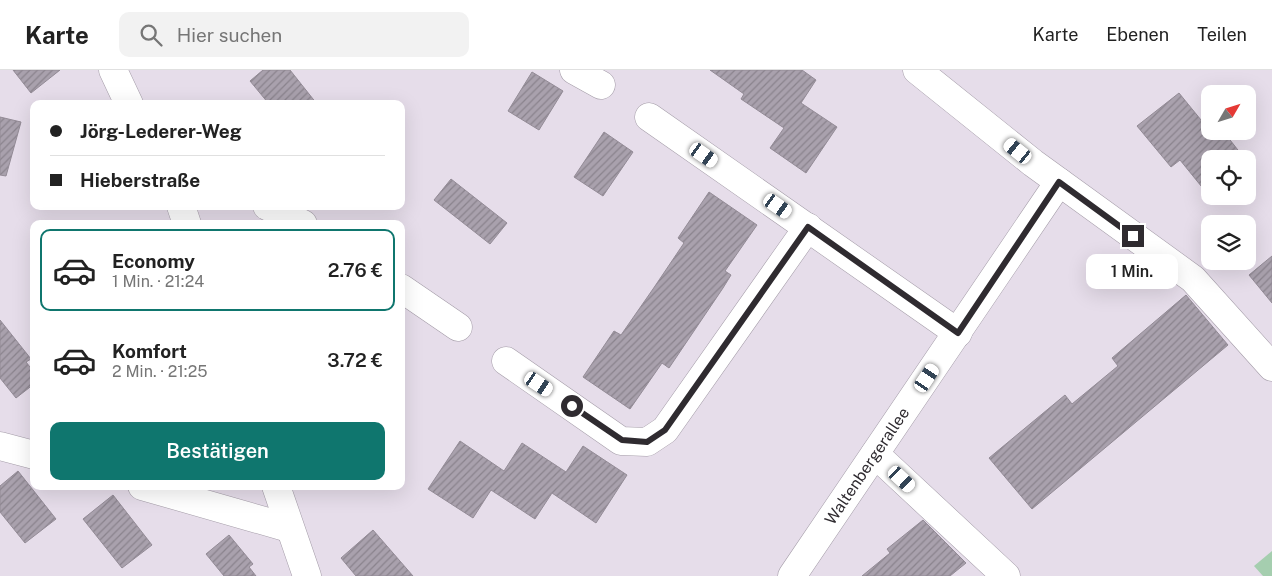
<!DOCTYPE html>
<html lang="de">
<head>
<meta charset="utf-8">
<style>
  :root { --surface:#fff; --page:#f2f2f2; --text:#222; --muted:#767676; --line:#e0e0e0; --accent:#0f766e }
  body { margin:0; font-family:"Public Sans",sans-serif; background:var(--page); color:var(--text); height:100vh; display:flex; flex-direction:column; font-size:19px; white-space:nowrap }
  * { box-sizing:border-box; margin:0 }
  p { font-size:16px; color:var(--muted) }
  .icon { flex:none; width:28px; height:28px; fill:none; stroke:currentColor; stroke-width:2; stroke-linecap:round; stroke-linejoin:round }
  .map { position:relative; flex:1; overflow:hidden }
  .side { position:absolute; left:30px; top:150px; width:375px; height:270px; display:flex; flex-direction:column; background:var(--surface); border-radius:10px; box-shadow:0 5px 20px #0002 }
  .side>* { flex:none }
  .guide { position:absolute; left:30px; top:30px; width:375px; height:110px; border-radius:10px; box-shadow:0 5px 20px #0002; display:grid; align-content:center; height:110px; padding:0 20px; background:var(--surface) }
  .needle { width:32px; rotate:51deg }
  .buttons { position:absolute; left:1201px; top:15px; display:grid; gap:10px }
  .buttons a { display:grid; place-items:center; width:55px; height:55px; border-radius:10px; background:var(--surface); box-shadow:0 5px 20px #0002; font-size:25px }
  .end { position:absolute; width:22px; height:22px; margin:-11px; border:6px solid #2f2b30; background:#fff; box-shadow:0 0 0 2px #fff }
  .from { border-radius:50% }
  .bubble { position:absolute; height:35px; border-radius:10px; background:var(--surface); box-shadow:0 5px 20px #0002; font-size:16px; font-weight:600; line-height:35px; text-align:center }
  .car { position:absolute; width:15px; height:30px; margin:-15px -8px; border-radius:6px; box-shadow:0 0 4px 1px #0007; background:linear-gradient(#fff 24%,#345 0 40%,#fff 0 76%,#345 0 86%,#fff 0) }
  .guide b { display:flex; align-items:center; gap:18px; height:48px; font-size:19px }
  .guide b+b { border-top:1px solid var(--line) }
  .guide i { width:12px; height:12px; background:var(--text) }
  ul { padding:9px 0 0; list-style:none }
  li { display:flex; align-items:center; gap:15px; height:82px; margin:0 10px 8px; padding:0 10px; border:2px solid transparent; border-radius:10px }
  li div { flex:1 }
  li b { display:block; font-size:19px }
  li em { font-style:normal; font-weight:600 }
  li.active { border-color:var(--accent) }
  li>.icon { width:45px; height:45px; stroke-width:1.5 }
  .button { display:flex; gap:10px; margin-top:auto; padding:10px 20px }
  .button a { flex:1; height:58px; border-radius:10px; background:var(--accent); color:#fff; font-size:20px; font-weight:600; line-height:58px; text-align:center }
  header { display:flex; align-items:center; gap:30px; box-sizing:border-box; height:70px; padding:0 25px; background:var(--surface); border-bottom:1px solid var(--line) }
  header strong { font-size:24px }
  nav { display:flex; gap:28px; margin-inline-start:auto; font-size:18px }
  .search { width:350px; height:45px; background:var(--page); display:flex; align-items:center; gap:12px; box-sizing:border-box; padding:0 18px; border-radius:10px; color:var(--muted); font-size:19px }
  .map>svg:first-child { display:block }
  .green { fill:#a5ceaf }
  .building { fill:url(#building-hatch); stroke:#938b96 }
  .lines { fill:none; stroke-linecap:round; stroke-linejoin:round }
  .minor-casing { stroke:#a49ca8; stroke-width:29 }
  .minor { stroke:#fff; stroke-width:28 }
  .route { stroke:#2f2b30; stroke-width:6 }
  .labels { text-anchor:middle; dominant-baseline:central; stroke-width:4.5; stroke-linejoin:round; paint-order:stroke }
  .street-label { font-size:16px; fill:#2f2b30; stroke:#fff }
</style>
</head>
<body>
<header>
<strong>Karte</strong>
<div class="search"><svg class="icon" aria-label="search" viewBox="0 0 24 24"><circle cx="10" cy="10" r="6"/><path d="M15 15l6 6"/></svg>Hier suchen</div>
<nav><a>Karte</a><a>Ebenen</a><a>Teilen</a></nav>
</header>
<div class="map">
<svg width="1272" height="506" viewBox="0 0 1272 506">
  <defs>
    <pattern id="building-hatch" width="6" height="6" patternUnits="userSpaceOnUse" patternTransform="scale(1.25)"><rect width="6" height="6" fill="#a9a1ad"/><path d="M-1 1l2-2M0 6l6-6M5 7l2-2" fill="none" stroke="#8a838d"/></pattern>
  </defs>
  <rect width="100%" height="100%" fill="#e6ddea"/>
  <!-- green -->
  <path class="green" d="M1272 481V506H1263L1254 496Z"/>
  <!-- building -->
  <g class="building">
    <path d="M13 0H60L31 23Z"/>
    <path d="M263 0H290L317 34H269L250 11Z"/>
    <path d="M710 0H802L816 10 801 33 837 57 806 103 770 78 784 58 741 29 744 24Z"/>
    <path d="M532 2 563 21 539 60 508 41Z"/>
    <path d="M1179 23 1210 61H1223L1245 89H1210V127L1180 90 1171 97 1137 56Z"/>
    <path d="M0 47 21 52 6 106 0 105Z"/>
    <path d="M604 62 633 82 603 126 574 107Z"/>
    <path d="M451 109 507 153 490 174 434 130Z"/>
    <path d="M709 122 757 155 725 201 731 205 723 218 669 298 662 293 630 339 583 307 614 261 621 265 653 219 684 173 678 168Z"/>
    <path d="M1272 186V233L1249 205Z"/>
    <path d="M1186 225 1228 275 1032 439 989 388 1065 325 1072 334 1118 296 1112 288Z"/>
    <path d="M0 250 31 289 26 292 34 302V314L16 328 0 308Z"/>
    <path d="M460 371 504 401 522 373 566 402 583 376 627 405 596 453 552 423 535 449 491 420 473 448 428 419Z"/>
    <path d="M18 401 56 449 25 473 0 442V416Z"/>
    <path d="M113 425 152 475 122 498 83 449Z"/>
    <path d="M923 450 966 493 950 506H862L890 483 887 479Z"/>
    <path d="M373 460 413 506H356L341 488Z"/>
    <path d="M229 465 253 494 249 497 256 506H224L206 484Z"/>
  </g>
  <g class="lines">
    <defs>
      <g id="minor">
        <path d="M113 0 129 34"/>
        <path d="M574 0 601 15"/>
        <path d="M917 0 1033 93 1193 209 1272 297"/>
        <path d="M649 47 958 263"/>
        <path d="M181 136 187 154"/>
        <path d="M267 136 303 154"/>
        <path d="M401 218 458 257"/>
        <path d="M506 291 621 371 647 372 665 360 808 157"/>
        <path d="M0 376 34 385"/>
        <path d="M875 384 1006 506"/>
        <path d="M142 416 289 458"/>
        <path d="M276 416 307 506"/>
        <path d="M792 506 1059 112"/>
      </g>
    </defs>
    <!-- minor casing -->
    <use href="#minor" class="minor-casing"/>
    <!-- minor -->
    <use href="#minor" class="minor"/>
  </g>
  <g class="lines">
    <!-- route -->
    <path class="route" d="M572 336 622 370 647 372 665 360 808 157 958 263 1059 112 1133 166"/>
  </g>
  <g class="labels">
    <!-- street labels -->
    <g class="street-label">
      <text transform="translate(867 396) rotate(-56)">Waltenbergerallee</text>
    </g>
  </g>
</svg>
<div class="buttons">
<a><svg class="needle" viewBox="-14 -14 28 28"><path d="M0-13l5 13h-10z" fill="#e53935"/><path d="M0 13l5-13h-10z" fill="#767676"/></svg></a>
<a><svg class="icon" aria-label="locate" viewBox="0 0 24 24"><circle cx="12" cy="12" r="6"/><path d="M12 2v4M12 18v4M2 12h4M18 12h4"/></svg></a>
<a><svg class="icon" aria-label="layers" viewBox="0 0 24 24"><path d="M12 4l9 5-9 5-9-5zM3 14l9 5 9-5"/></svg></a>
</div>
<i class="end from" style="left:572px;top:336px"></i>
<i class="end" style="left:1133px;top:166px"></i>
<div class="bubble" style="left:1086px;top:184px;width:92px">1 Min.</div>
<i class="car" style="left:1018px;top:81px;rotate:309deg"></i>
<i class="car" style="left:704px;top:85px;rotate:125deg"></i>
<i class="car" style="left:778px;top:136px;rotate:125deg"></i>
<i class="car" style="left:927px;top:308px;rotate:34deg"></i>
<i class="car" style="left:539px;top:314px;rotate:124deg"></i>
<i class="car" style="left:902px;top:409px;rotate:133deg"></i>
<div class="guide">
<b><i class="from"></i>Jörg-Lederer-Weg</b>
<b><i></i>Hieberstraße</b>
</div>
<section class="side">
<ul>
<li class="active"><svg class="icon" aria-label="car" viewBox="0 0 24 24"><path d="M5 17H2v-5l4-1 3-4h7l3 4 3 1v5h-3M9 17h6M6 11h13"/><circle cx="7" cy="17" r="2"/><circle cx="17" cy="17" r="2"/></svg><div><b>Economy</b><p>1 Min. · 21:24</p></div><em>2.76 €</em></li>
<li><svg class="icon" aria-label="car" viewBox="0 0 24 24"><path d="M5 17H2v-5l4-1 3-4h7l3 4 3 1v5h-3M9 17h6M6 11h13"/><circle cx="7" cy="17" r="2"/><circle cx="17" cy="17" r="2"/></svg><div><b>Komfort</b><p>2 Min. · 21:25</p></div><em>3.72 €</em></li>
</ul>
<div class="button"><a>Bestätigen</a></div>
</section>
</div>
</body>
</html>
